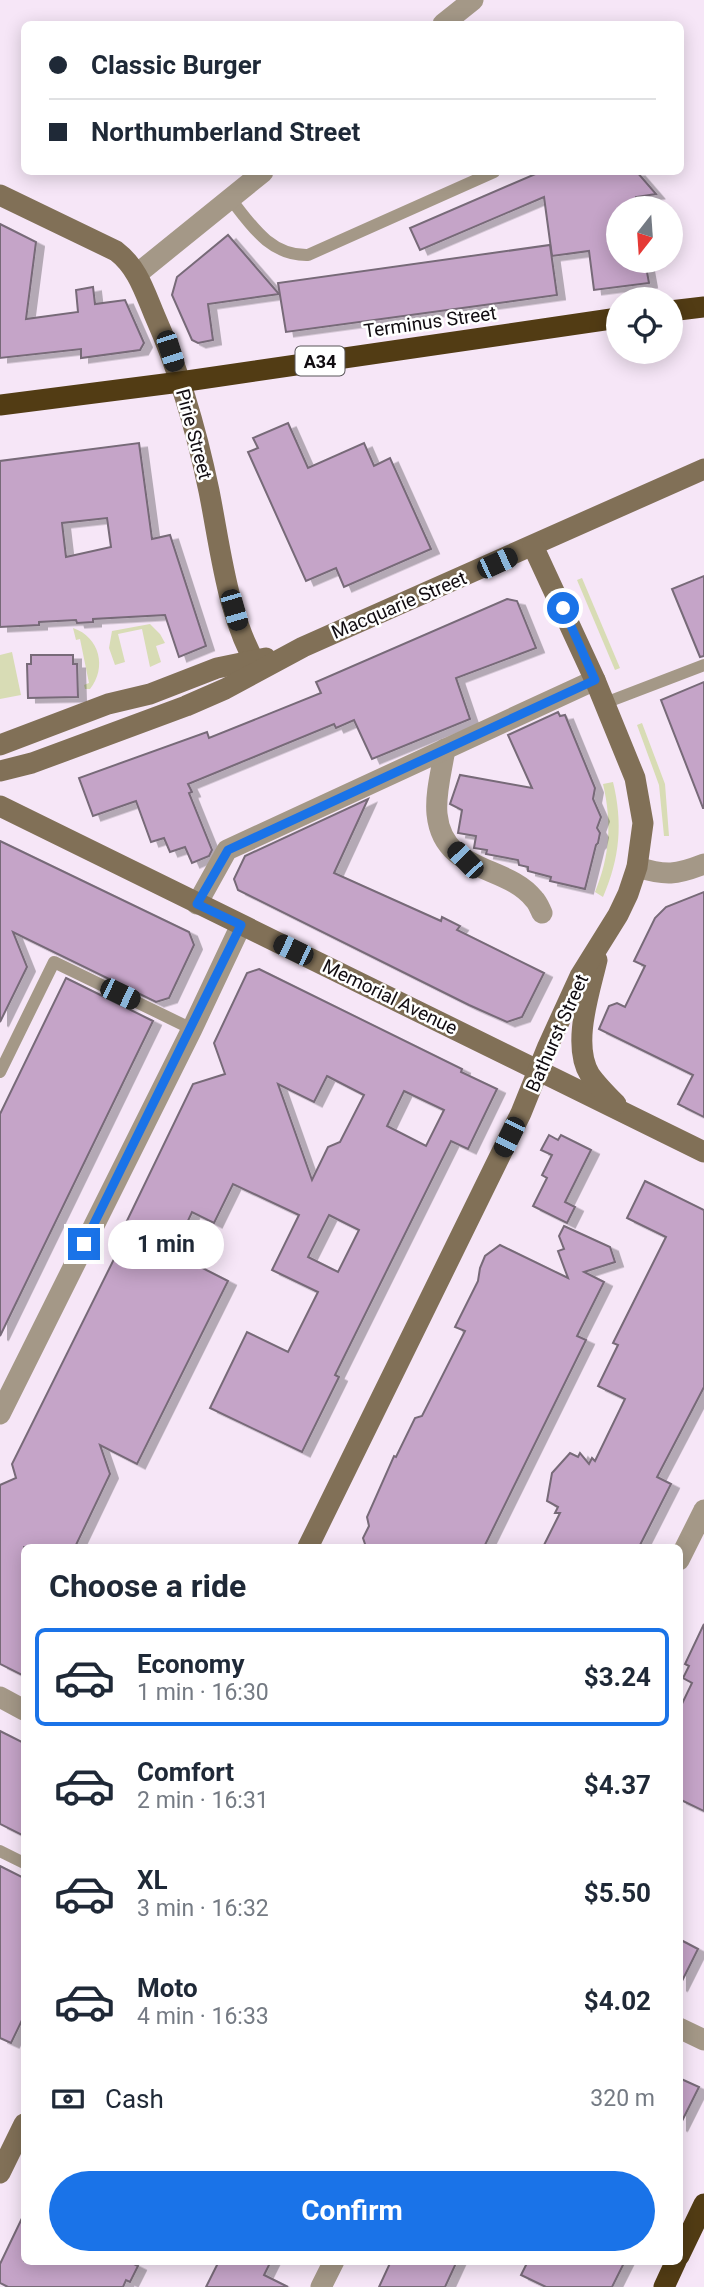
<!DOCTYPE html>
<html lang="en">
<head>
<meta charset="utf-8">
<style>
  :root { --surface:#fff; --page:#f6f6f7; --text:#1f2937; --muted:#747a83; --line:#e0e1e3; --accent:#1a73e8 }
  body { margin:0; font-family:Roboto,sans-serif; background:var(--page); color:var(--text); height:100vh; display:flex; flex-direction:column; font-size:26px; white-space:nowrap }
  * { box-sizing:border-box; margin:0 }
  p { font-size:23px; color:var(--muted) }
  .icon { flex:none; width:38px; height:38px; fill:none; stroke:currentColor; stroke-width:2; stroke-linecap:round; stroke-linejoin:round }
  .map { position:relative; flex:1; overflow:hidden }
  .sheet { position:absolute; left:21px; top:1544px; width:662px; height:721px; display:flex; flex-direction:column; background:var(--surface); border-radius:10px; box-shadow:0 4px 18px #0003 }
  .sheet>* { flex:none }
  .hud { position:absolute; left:21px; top:21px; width:663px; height:154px; border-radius:10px; box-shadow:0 4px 18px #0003; display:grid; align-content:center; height:154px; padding:0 28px; background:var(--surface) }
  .needle { width:46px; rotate:197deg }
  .fabs { position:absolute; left:606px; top:196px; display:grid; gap:14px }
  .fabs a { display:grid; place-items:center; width:77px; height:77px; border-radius:50%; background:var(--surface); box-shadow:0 4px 18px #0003; font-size:35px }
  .end { position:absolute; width:32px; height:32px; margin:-16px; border:9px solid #1a73e8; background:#fff; box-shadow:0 0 0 4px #fff }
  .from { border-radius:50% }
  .bubble { position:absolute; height:49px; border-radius:24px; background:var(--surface); box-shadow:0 4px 18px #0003; font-size:23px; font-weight:700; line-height:49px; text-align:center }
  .car { position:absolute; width:21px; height:42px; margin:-21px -10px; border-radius:9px; box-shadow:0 0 5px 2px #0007; background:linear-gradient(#222 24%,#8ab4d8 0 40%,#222 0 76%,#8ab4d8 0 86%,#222 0) }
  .hud b { display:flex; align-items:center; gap:24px; height:66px; font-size:26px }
  .hud b+b { border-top:2px solid var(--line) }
  .hud i { width:18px; height:18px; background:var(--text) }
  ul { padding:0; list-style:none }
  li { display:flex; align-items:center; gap:21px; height:98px; margin:0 14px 10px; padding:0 14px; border:4px solid transparent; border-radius:10px }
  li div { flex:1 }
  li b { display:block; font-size:26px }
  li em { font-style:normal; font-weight:700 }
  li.on { border-color:var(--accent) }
  li>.icon { width:63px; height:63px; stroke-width:1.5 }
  h2 { padding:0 28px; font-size:32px; line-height:84px }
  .pay { display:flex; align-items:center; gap:18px; height:77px; padding:0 28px; font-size:26px }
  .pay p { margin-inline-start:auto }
  .cta { display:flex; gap:14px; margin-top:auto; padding:14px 28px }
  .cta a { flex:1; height:80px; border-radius:42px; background:var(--accent); color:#fff; font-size:28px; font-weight:700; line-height:80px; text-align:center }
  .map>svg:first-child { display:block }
  .green { fill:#d8dcb5 }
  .building { fill:#c5a4c8; stroke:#776a78; stroke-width:2; fill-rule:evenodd; filter:url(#shadow) }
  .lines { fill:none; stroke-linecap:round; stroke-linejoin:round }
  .lane { stroke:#a49887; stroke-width:12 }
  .street { stroke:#a49887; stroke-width:21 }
  .secondary { stroke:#817057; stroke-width:21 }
  .highway { stroke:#523c14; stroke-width:21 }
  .route { stroke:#1a73e8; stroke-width:9 }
  .labels { text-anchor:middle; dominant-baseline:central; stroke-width:5; stroke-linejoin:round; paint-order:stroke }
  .shield { fill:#fff; stroke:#585558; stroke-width:2 }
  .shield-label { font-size:18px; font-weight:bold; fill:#110c11 }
  .street-label { font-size:19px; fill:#110c11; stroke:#fff }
</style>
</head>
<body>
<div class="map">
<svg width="704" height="2287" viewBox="0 0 704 2287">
  <defs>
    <filter id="shadow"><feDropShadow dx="8" dy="4.5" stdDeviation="0" flood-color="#0004"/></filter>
  </defs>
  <rect width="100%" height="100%" fill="#f6e6f7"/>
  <!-- green -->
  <g class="green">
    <path d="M582 578 620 668 615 670 577 580Z"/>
    <path d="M150 624 160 634 165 643 156 646 161 662 150 667 142 629 118 634 125 662 115 665 109 648 112 631Z"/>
    <path d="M73 628C100 637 107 668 90 689H85L84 685 89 683 80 639 76 640Z"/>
    <path d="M12 652 21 695 0 699V655Z"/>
    <path d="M642 723 665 784 669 836H664L659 785 637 725Z"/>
    <path d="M613 782C623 823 620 858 603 897L595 892C610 856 612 823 603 784Z"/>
  </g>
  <!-- building -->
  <g class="building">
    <path d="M540 172H637L656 194 636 197 638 208H618V261H645L649 283 594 290 589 251 552 256 544 197 420 250 410 228Z"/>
    <path d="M0 224 36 242 26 319 78 312 76 290 93 287 95 304 125 300 144 343 140 350 81 358V349L0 358Z"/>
    <path d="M228 235 279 294 208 304 213 340 198 343 192 340 172 295 177 277Z"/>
    <path d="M550 245 557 295 286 332 278 283Z"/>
    <path d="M288 423 308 468 364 443 374 466 390 458 431 549 344 587 336 568 306 581 248 452 258 448 253 438Z"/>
    <path d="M139 443 152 539 170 535 206 646 179 657 165 615 93 619V622L77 623 76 620 39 622V625L0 627V461ZM107 518 111 547 66 557 62 523Z"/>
    <path d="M704 576V656L700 657 672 589Z"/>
    <path d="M507 599 517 601 536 648 456 678 470 719 372 759 354 720 336 728 334 724 188 784 192 792 189 793 212 850 209 856 192 863 185 847 170 852 164 838 151 842 136 801 93 816 79 778 207 732 209 738 321 693 316 682Z"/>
    <path d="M31 655H73V664H77L78 697 28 698 27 664H31Z"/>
    <path d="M704 682V808H703L661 700Z"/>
    <path d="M558 712 560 716 565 715 595 788 593 799 601 817 597 828 600 833 598 843 596 845 585 889 550 881 551 877 528 871V867L519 865 518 860 486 854 487 850 474 848 476 836 458 833 462 810 450 804 460 775 532 788 508 735Z"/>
    <path d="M368 799 334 873 441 921 442 917 460 926 457 930 544 973 522 1017 507 1022 469 1005 238 890 234 879 245 856Z"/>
    <path d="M0 841 189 932 194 945 169 998 156 1002 13 932 27 967 0 1022Z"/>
    <path d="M704 892V1117L678 1104 693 1075 599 1029 609 1006 617 1003 625 1007 645 966 634 961 655 918 666 907Z"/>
    <path d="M259 969 462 1069 461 1072 497 1089 468 1149 451 1141 335 1375 339 1377 302 1452 210 1408 247 1332 288 1352 318 1292 272 1270 299 1215 233 1184 214 1223 192 1212 173 1253 228 1281 137 1464 100 1445 110 1474 75 1547H24V1676L0 1664V1485L16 1478 12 1464 128 1231 123 1229 193 1084 225 1074 214 1043 247 973ZM327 1076 364 1095 340 1142 328 1147 312 1180 278 1084 314 1102ZM404 1091 444 1110 426 1146 387 1126ZM329 1215 359 1230 338 1272 308 1257Z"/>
    <path d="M66 978 153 1021 0 1336V1114Z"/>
    <path d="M549 1135 558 1140 561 1135 591 1150 565 1202 575 1207 567 1223 533 1206 547 1178 542 1175 552 1155 541 1150Z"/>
    <path d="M645 1181 704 1210V1387L657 1477 671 1484 639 1547H543L560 1513H555L558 1507 547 1501 552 1473 570 1453 578 1457 580 1453 589 1464 592 1458 595 1461 625 1399 598 1386 618 1345 613 1343 666 1237 627 1218Z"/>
    <path d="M564 1226 610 1247 615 1262 584 1272 604 1282 577 1336 586 1340 484 1547H366L363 1538 369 1526 367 1517 394 1456 396 1457 415 1418 422 1416 465 1331 455 1327 478 1281 480 1268 485 1256 500 1245 568 1278 558 1251 564 1249 559 1236Z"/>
    <path d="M704 1624V1811L679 1799V1710L692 1683 683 1678 689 1666 685 1664Z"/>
    <path d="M0 1731 24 1743V1836L0 1824Z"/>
    <path d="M0 1866 24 1878V2016L11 2043 0 2038Z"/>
    <path d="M679 1939 698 1949 679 1987Z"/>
    <path d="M679 2078 699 2087 679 2127Z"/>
    <path d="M24 2214V2261H128L138 2266 130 2282 126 2280 123 2287H8L0 2283V2264Z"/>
    <path d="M219 2261H271L264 2275 288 2287H206Z"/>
    <path d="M391 2261H457L445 2287H379Z"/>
    <path d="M528 2261H625L612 2287H546L521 2275Z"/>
  </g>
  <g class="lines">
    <!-- lane -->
    <g class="lane">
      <path d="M230 198C251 225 270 256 308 255L494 172"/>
      <path d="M605 703 704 665"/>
      <path d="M0 1072 54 962 192 1029"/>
      <path d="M0 1851 24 1863"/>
    </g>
    <!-- street -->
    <g class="street">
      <path d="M443 24 473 0"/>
      <path d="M137 274 263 172"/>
      <path d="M445 749C442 769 435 793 437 814 443 874 507 864 534 899 538 903 540 909 542 913"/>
      <path d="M637 867C666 876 676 875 704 864"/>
      <path d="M197 904 227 850 595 680"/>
      <path d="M0 1414 192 1029 241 925"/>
      <path d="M679 1560 704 1510"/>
      <path d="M0 1697 24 1710"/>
      <path d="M679 2028 704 2040"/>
      <path d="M321 2287 334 2261"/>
    </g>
    <!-- secondary -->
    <g class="secondary">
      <path d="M0 195 116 251C137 267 144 290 154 314 178 368 197 433 209 491 221 551 227 616 259 670"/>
      <path d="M0 745 108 704 150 694 217 668 266 658"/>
      <path d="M0 771 32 763 186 706 225 689 303 647 704 469"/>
      <path d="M0 806 704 1152"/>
      <path d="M597 960C590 991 571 1045 590 1075 597 1085 607 1095 616 1104"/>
      <path d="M308 1547 521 1113 548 1046 580 976 618 915 628 894 637 867 643 823 635 778 595 680 533 546"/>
      <path d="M0 2173 24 2124"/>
    </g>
    <!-- highway -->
    <g class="highway">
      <path d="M670 311 704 307"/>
      <path d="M0 405 180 382 618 318"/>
      <path d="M679 2256 704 2204"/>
      <path d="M664 2287 676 2261"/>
    </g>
  </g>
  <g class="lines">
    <!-- route -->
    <path class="route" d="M84 1244 241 925 197 904 228 850 595 680 563 608"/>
  </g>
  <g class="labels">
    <!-- shield labels -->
    <rect class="shield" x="295.5" y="346.5" width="49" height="29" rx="5"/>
    <g class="shield-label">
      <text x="320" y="361">A34</text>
    </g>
    <!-- street labels -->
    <g class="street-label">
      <text transform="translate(430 322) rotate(-8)">Terminus Street</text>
      <text transform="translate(194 434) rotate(75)">Pirie Street</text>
      <text transform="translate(399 605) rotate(-23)">Macquarie Street</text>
      <text transform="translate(390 997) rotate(26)">Memorial Avenue</text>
      <text transform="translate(557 1033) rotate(-66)">Bathurst Street</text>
    </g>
  </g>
</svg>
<div class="fabs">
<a><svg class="needle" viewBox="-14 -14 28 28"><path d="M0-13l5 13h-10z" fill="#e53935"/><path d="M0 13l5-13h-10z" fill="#747a83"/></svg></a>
<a><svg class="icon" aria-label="locate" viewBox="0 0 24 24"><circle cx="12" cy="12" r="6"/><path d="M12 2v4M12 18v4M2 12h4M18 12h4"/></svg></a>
</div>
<i class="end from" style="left:563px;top:608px"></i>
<i class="end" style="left:84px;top:1244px"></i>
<div class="bubble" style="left:108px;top:1220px;width:116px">1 min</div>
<i class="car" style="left:170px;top:351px;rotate:162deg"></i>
<i class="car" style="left:497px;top:563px;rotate:65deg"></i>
<i class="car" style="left:234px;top:610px;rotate:164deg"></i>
<i class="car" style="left:465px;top:860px;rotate:316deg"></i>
<i class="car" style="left:293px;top:950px;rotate:296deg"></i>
<i class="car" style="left:120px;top:994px;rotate:116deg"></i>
<i class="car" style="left:509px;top:1137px;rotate:206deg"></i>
<div class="hud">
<b><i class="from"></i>Classic Burger</b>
<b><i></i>Northumberland Street</b>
</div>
<section class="sheet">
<h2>Choose a ride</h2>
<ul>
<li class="on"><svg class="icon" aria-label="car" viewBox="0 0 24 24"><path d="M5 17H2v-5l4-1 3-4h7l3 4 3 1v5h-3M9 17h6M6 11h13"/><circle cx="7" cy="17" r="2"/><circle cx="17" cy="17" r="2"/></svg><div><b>Economy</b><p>1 min · 16:30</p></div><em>$3.24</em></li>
<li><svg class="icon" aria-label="car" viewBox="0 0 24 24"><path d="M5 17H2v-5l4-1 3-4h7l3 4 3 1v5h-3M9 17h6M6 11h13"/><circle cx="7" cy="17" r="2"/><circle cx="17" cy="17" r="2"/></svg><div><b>Comfort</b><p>2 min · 16:31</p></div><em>$4.37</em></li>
<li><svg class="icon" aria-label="car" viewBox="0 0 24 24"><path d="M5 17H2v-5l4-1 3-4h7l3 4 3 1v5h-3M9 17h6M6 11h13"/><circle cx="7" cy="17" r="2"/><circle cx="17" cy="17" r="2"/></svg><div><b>XL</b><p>3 min · 16:32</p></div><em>$5.50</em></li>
<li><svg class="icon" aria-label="car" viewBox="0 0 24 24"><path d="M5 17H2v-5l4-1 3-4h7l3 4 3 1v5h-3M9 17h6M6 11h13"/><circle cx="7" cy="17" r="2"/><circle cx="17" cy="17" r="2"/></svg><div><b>Moto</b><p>4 min · 16:33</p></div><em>$4.02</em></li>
</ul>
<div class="pay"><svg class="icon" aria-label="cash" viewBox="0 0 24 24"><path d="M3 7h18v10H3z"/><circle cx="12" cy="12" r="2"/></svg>Cash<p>320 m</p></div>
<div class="cta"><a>Confirm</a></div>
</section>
</div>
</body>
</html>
